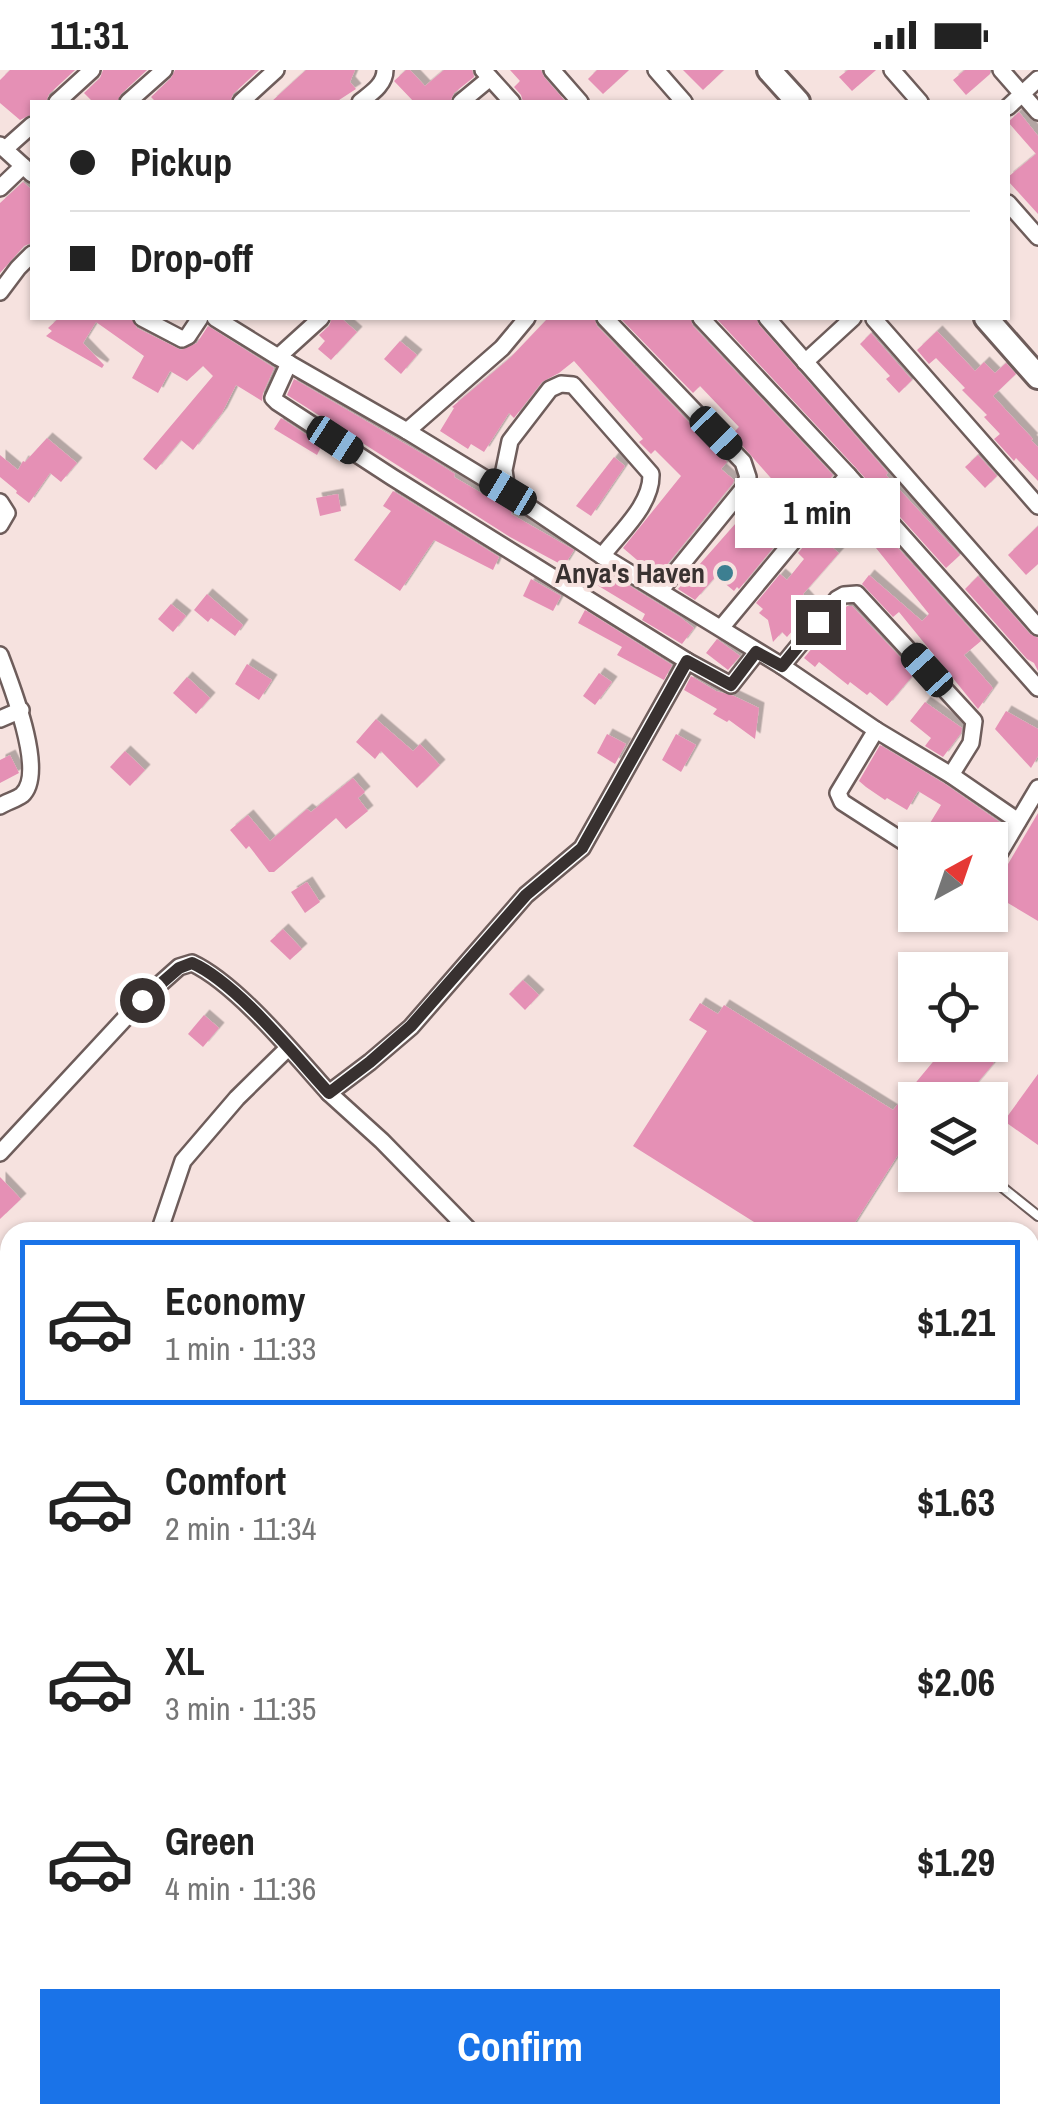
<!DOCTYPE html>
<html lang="en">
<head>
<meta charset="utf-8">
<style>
  :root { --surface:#fff; --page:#f2f2f2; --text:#222; --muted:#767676; --line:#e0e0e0; --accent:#1a73e8 }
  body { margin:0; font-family:"Archivo Narrow",sans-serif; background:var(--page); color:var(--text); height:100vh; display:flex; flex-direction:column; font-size:38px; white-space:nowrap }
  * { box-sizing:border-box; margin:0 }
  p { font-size:32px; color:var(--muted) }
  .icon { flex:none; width:55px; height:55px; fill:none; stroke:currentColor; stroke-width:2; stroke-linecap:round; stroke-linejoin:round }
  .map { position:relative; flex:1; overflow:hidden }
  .drawer { position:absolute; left:0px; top:1152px; width:1040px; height:902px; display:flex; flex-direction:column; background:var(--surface); border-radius:30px 30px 0 0; box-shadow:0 2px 8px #0004 }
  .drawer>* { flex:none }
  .hud { position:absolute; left:30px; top:30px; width:980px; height:220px; border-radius:0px; box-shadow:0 2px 8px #0004; display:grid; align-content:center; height:220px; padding:0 40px; background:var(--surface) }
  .needle { width:65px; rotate:40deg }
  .fabs { position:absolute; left:898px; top:752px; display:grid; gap:20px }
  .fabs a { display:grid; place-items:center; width:110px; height:110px; border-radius:0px; background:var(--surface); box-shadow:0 2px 8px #0004; font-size:50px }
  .end { position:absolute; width:45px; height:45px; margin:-22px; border:12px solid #383130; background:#fff; box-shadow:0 0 0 5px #fff }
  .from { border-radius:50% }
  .bubble { position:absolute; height:70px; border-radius:0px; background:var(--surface); box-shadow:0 2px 8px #0004; font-size:32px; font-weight:700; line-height:70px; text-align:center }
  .car { position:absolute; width:30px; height:60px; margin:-30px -15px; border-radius:12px; box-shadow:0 0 8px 2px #0007; background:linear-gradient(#222 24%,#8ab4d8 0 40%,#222 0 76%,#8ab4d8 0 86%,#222 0) }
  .hud b { display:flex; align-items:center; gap:35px; height:95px; font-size:38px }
  .hud b+b { border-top:2px solid var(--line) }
  .hud i { width:25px; height:25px; background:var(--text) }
  ul { padding:18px 0 0; list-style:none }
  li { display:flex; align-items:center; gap:30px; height:165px; margin:0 20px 15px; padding:0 20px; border:5px solid transparent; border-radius:0px }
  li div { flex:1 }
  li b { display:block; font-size:38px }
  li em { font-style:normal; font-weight:700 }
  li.selected { border-color:var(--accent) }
  li>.icon { width:90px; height:90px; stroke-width:1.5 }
  .button { display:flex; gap:20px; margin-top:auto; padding:20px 40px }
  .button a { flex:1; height:115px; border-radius:0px; background:var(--accent); color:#fff; font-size:40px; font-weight:700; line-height:115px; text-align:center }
  .status { display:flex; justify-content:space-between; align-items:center; height:70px; padding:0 50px; background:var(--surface); direction:ltr }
  .status svg { height:28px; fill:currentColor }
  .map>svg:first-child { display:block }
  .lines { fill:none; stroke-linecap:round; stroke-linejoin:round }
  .river { stroke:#b580c3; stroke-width:32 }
  .building { fill:#e590b5; filter:url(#shadow) }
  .lane-casing { stroke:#6e5d5b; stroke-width:12 }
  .street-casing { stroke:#6e5d5b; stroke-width:20 }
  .secondary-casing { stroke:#6e5d5b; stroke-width:28 }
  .lane { stroke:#fff; stroke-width:8 }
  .street { stroke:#fff; stroke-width:15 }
  .secondary { stroke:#fff; stroke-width:22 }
  .route { stroke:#383130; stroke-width:12 }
  .poi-dot { fill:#3d7f91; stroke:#f6e2df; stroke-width:4 }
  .labels { text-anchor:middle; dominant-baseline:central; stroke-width:8; stroke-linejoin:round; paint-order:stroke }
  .poi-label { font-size:28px; font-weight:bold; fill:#383130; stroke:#f6e2df; text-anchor:end }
</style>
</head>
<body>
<div class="status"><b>11:31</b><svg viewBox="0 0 49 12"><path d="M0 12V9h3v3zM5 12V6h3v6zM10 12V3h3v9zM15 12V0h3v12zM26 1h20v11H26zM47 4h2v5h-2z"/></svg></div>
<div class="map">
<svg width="1038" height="2054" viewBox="0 0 1038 2054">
  <defs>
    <filter id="shadow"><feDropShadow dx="5.5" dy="-5.5" stdDeviation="0" flood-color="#0004"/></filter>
  </defs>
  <rect width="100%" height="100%" fill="#f6e2df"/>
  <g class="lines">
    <!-- river -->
    <path class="river" d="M0 1517 10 1519"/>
  </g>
  <!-- building -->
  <g class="building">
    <path d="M10 0H75L49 24 46 32H32V44L20 50 0 33V10Z"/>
    <path d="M103 0H147L121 24 117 32H93L84 23 100 8Z"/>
    <path d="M175 0H259L233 24 230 32H156L151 27 171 8Z"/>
    <path d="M306 0H355L350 12 356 19 336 32H271Z"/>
    <path d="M406 0H410L425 16 444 0H472L474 7 454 23 450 32H414L394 11Z"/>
    <path d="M510 0H541L544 7 566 32H523L521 25 514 17 520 11Z"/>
    <path d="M597 0H629L603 24 588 9Z"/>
    <path d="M683 0H724L703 20Z"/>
    <path d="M848 0H876L852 21 839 7Z"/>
    <path d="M965 0H990V4L966 25 953 10Z"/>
    <path d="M1019 42 1038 66V144L1008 111V107L1036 84 1008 52Z"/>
    <path d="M23 112 32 120V173L24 176 0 203V133Z"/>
    <path d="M59 248H131L137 258 181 280 197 273 208 256 274 298 263 323 262 331 236 315 222 343 193 380 181 370 156 400 143 389 213 306 203 296 187 311 170 301 158 323 132 308 144 286 96 252 83 273 104 295 102 298 46 266 52 261 48 258Z"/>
    <path d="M332 248H341L357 262 331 290 318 279 325 271 319 265 329 256Z"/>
    <path d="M548 248H594L597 256 727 392 721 399 734 410 733 413 657 507 623 478 681 406 655 380 651 384 639 372 643 369 574 291 559 303 542 312 514 348 509 343 484 382 471 374 468 379 440 361 454 338 452 337 510 288Z"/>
    <path d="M620 248H690L693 256 833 405 814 428 796 409 784 423 732 364 739 357 700 316 693 323Z"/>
    <path d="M716 248H756L759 255 888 403 886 405 960 485 946 498 856 398Z"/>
    <path d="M937 261 975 301 984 292 995 303 1006 293 1016 304 993 326 1033 369 1031 370 1038 377V411L1016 388 1014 391 994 369 1000 364 984 347 987 345 962 320 965 318 936 288 929 294 917 280Z"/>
    <path d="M871 263 912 310 899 323 886 309 890 306 860 274Z"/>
    <path d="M400 271 417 285 401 304 384 289Z"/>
    <path d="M294 309 433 390 455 404 454 407 512 441 511 444 574 480 564 496 510 467 287 325Z"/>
    <path d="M281 348 322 375 317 385 274 359Z"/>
    <path d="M47 368 77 393 61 412 50 403 29 433 16 423 17 421 0 407V385L18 400 23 391 25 392Z"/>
    <path d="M978 385 997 406 985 418 965 397Z"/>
    <path d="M614 387 625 396 591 446 576 436Z"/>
    <path d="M393 421 499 487 493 500 434 470 400 521 354 490 391 441 383 436Z"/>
    <path d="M338 424 341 441 320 446 316 428Z"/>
    <path d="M758 428 792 455 739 519 737 517 734 521 716 506 695 530 678 519Z"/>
    <path d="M840 432 849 440 857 432 870 447 859 460 852 454 845 462 830 445Z"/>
    <path d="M1038 456V494L1026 505 1008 485Z"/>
    <path d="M815 463 839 483 803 524 814 536 787 567 782 562 773 572 768 550 759 543 763 539 756 533 780 504 787 510 804 489 798 483Z"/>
    <path d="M889 468 981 571 964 585 993 618 978 639 899 542 893 547 862 514 869 505 922 551 929 544 876 478Z"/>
    <path d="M596 495 680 547 694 558 682 574 642 550 645 544 587 509Z"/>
    <path d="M978 506 1030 564 1038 568V601L1034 593 1027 589 965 519Z"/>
    <path d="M531 509 561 526 553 541 523 526Z"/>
    <path d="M207 524 243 555 235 566 211 548 208 552 194 540Z"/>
    <path d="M171 534 186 546 173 562 158 549Z"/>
    <path d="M847 536H852L915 603 887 636 870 622 867 625 850 612 848 615 819 592 815 597 804 588Z"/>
    <path d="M585 540 672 595 664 610 617 585 622 577 578 553Z"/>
    <path d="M717 569 740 586 728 600 706 583Z"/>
    <path d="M247 594 272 610 259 630 235 614Z"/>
    <path d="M599 603 612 612 595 635 583 626Z"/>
    <path d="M691 606 716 621 734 626 759 638 755 669 729 650 727 652 713 644 717 639 684 620Z"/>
    <path d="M187 607 210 628 196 644 173 623Z"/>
    <path d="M925 632 962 658 961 663 943 687 925 676 931 668 910 651Z"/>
    <path d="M1006 641 1038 659V686L1031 698 995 659Z"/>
    <path d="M376 649 413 681 420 674 440 695 417 718 381 681 375 689 356 672Z"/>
    <path d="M607 664 626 674 615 694 597 683Z"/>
    <path d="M676 664 696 675 681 702 662 690Z"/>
    <path d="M880 675 945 714 1001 753 995 762 993 760 987 770H946L927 758 941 735 918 721 907 740 887 728 885 730 866 717 859 711Z"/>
    <path d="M125 681 145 700 130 716 110 697Z"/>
    <path d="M10 685 19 703 0 713V690Z"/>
    <path d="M353 708 365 722 358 728 368 741 346 759 336 748 274 802H269L249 776 246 779 230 760 248 745 270 771 307 739 311 742Z"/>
    <path d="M1038 743V851L991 823Z"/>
    <path d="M307 812 320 832 305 843 291 822Z"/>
    <path d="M283 859 302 879 290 890 270 871Z"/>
    <path d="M523 910 539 925 525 940 509 924Z"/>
    <path d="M700 933 718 944 724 935 893 1040 947 975H973L994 993 963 1030H915V1040L909 1039 904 1041V1050L915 1058 849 1162H770L633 1076 707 961 689 950Z"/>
    <path d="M204 945 219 958 203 977 188 964Z"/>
    <path d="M1038 1004V1075L1004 1051Z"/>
    <path d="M0 1107 21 1129 0 1149Z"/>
  </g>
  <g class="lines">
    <defs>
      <g id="lane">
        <path d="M910 1046 915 1049"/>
        <path d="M987 1105 1038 1146"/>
      </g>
      <g id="street">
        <path d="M483 0 512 32"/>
        <path d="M552 0 580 32"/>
        <path d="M656 0 684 32"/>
        <path d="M892 0 920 32"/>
        <path d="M1001 0 1038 42"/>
        <path d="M57 32 92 0"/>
        <path d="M128 32 164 0"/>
        <path d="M241 32 276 0"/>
        <path d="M360 32C370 24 385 15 385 0"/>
        <path d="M461 32 490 8"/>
        <path d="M1008 37 1038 9"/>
        <path d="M0 75 32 104"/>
        <path d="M5 79 32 55"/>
        <path d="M0 118 23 96"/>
        <path d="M1008 133 1038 167"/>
        <path d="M0 222 18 198 32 184"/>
        <path d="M142 248 182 269 188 266 200 248"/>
        <path d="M215 248 278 287"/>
        <path d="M321 248 278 287 407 361 507 422 602 486 782 596 876 660 838 723 842 732 915 779"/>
        <path d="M605 248 743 392 748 407 743 419 660 521"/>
        <path d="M701 248 848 405 1038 618"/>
        <path d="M767 248 1038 557"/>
        <path d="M874 249 1038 436"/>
        <path d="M805 292 853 248"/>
        <path d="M289 293 273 328 277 332 392 407 687 591 731 615 757 582"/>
        <path d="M407 361 502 278 527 248"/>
        <path d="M507 422 504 400 510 371 550 319 561 314 573 315 651 404C652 435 620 462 602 486"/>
        <path d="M0 432 7 443 0 455"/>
        <path d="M721 558 848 405"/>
        <path d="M0 585C10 612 47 703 22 725 17 729 6 732 0 736"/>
        <path d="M782 596 837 529 844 525 857 524 974 651 971 673 951 705"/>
        <path d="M0 649 21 640"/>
        <path d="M876 660 951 705 1018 751"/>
        <path d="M990 799 1038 718"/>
        <path d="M329 1023 382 1071 471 1162"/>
        <path d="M0 1083 142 930 179 897 192 893C237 914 294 984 329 1023L370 992 411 957 526 825 582 778 687 591"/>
        <path d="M159 1162 183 1091 237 1028 288 978"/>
        <path d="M0 1583 10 1587"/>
        <path d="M0 1703 10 1716"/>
        <path d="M0 1748 10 1740"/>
        <path d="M0 1809 10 1822"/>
        <path d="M0 1969 10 1961"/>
        <path d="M82 2045 89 2054"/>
        <path d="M796 2045 803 2054"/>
        <path d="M51 2054 63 2045"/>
        <path d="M206 2054 217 2045"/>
        <path d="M359 2054 371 2045"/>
        <path d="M754 2054 765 2045"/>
      </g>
      <g id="secondary">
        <path d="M769 0 798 32"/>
        <path d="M986 248 1038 307"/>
        <path d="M1030 1777 1038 1772"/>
        <path d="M641 2054 653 2045"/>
      </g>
    </defs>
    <!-- lane casing -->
    <use href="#lane" class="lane-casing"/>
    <!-- street casing -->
    <use href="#street" class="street-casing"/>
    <!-- secondary casing -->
    <use href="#secondary" class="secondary-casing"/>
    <!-- lane -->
    <use href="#lane" class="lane"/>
    <!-- street -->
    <use href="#street" class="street"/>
    <!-- secondary -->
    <use href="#secondary" class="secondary"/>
  </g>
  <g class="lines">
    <!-- route -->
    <path class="route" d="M142 930 179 898 192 893C237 913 294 985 329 1023L370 992 411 956 526 825 582 778 687 591 731 615 756 582 782 596 818 552"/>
  </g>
  <!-- markers -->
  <circle class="poi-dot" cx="725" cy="503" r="10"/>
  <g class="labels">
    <!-- poi labels -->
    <g class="poi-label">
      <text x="705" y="503">Anya's Haven</text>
    </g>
  </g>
</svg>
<div class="fabs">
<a><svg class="needle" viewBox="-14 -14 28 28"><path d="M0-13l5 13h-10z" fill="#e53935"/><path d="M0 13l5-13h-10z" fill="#767676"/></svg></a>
<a><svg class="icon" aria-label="locate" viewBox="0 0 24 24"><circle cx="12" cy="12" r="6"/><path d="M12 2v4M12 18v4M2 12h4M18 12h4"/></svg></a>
<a><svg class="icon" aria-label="layers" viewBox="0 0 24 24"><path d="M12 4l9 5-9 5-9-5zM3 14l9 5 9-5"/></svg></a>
</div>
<i class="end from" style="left:142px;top:930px"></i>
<i class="end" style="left:818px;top:552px"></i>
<div class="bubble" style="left:735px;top:408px;width:165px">1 min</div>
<i class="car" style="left:716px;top:363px;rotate:136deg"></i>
<i class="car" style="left:335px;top:370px;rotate:123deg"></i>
<i class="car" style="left:508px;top:422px;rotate:301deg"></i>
<i class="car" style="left:927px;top:600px;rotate:318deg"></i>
<div class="hud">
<b><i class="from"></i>Pickup</b>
<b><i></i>Drop-off</b>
</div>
<section class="drawer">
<ul>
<li class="selected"><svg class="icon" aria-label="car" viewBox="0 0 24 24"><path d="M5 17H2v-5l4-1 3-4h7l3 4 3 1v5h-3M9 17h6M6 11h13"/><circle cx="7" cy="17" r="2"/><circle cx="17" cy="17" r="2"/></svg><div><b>Economy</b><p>1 min · 11:33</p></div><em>$1.21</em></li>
<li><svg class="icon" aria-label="car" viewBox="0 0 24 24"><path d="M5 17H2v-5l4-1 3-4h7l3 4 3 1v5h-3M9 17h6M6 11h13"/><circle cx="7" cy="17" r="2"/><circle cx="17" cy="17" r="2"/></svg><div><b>Comfort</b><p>2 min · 11:34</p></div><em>$1.63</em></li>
<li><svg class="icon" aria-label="car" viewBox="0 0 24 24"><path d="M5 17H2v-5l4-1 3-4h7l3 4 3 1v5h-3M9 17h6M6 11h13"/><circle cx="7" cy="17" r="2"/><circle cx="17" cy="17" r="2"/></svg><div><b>XL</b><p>3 min · 11:35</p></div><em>$2.06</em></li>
<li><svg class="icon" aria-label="car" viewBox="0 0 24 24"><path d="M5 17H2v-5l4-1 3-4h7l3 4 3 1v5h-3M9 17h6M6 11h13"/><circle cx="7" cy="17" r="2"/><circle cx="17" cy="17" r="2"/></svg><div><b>Green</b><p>4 min · 11:36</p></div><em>$1.29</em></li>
</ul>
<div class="button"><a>Confirm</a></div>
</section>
</div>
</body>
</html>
